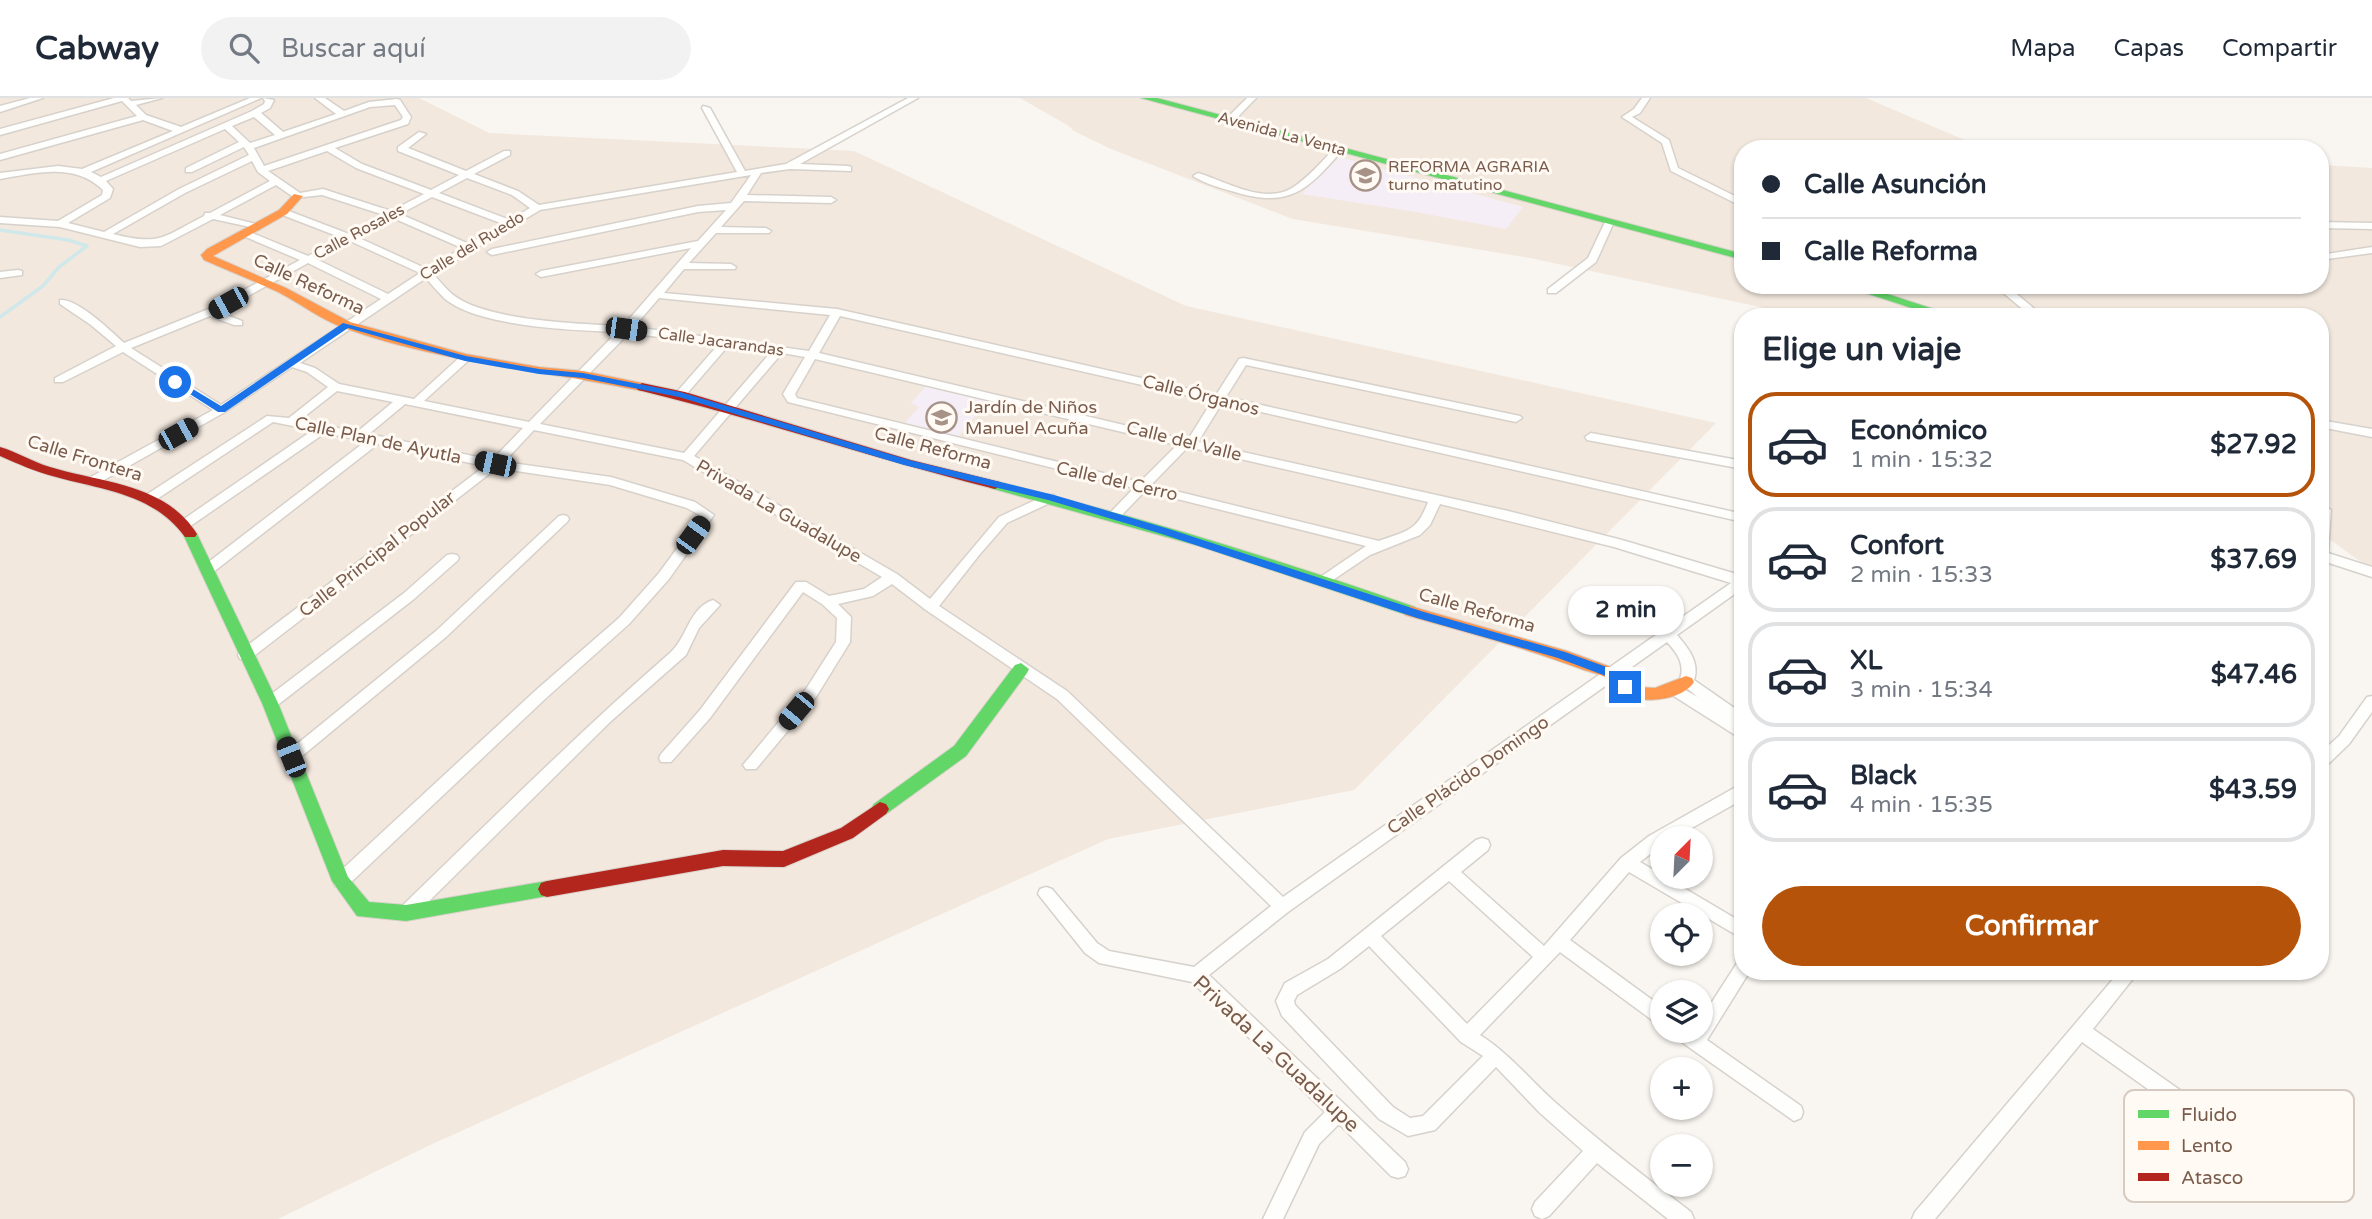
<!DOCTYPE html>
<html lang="es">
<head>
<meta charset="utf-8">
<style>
  :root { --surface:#fff; --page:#f2f2f3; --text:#1f2937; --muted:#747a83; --line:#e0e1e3; --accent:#b45309 }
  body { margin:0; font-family:"Varela Round",sans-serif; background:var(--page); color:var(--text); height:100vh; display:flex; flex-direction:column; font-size:26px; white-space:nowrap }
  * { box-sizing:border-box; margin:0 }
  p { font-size:23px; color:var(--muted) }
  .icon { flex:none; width:38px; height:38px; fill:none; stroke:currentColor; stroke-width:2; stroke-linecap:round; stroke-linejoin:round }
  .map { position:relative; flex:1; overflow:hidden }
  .side { position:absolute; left:1734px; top:210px; width:595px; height:672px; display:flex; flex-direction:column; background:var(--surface); border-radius:28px; box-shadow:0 2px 5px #0004 }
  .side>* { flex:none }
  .banner { position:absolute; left:1734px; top:42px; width:595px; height:154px; border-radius:28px; box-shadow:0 2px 5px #0004; display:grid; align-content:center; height:154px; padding:0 28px; background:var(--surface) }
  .needle { width:46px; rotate:24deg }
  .buttons { position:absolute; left:1650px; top:728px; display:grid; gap:14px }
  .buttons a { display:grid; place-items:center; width:63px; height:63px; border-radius:50%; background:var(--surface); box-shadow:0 2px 5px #0004; font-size:35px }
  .end { position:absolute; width:32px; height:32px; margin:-16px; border:9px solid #1a73e8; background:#fff; box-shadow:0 0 0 4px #fff }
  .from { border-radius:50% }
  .bubble { position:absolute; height:49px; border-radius:24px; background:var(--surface); box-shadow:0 2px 5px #0004; font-size:23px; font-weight:800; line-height:49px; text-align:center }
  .car { position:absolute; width:21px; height:42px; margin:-21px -10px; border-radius:9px; box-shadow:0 0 5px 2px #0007; background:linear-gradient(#222 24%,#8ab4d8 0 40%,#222 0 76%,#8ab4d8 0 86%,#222 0) }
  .banner b { display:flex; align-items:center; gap:24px; height:66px; font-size:26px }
  .banner b+b { border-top:2px solid var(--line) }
  .banner i { width:18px; height:18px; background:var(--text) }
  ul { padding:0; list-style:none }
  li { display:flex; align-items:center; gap:21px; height:105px; margin:0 14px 10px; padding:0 14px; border:4px solid var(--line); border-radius:28px }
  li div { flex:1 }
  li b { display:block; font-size:26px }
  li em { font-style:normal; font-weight:800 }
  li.active { border-color:var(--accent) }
  li>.icon { width:63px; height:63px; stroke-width:1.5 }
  h2 { padding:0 28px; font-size:32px; line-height:84px }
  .action { display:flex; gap:14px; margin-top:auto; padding:14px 28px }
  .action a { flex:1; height:80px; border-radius:42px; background:var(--accent); color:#fff; font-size:28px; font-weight:800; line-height:80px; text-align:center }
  header { display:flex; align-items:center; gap:42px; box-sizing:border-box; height:98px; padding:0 35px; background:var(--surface); border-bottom:2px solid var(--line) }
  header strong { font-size:33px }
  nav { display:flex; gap:38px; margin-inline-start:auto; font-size:24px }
  .search { width:490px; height:63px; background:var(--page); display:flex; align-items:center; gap:18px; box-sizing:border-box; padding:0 24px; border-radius:38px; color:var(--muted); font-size:26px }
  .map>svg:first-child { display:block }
  .residential { fill:#f2e8de }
  .education { fill:#f6eef6 }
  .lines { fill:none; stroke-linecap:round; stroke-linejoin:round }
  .stream { stroke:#d0e8ea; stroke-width:3.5 }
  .street-casing { stroke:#d7d1cb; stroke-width:3 }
  .fast-casing { stroke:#d9d2cb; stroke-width:2 }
  .slow-casing { stroke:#d9d2cb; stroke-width:2 }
  .jam-casing { stroke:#d9d2cb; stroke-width:2 }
  .street { fill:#fefefd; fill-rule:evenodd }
  .fast { fill:#63d668; fill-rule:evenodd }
  .slow { fill:#ff974d; fill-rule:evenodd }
  .jam { fill:#b3261e; fill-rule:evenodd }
  .route { fill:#1a73e8 }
  .labels { text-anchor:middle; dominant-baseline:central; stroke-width:6; stroke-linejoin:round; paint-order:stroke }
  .far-street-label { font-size:16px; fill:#7a5c4d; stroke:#fffaf3 }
  .far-poi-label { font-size:16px; fill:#7a5c4d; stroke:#fffaf3; text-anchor:start }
  .street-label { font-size:18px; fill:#7a5c4d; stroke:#fffaf3 }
  .poi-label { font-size:18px; fill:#7a5c4d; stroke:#fffaf3; text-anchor:start }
  .near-street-label { font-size:21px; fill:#7a5c4d; stroke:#fffaf3 }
  .key { fill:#fffaf3; stroke:#d7cbc1; stroke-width:2 }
  .key-label { font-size:19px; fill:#7a5c4d }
</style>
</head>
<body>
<header>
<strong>Cabway</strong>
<div class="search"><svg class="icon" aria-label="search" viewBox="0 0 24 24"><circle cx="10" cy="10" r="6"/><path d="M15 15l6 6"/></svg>Buscar aquí</div>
<nav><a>Mapa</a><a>Capas</a><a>Compartir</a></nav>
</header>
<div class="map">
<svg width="2372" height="1121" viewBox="0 0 2372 1121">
  <rect width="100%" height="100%" fill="#f9f5f0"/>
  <!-- residential -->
  <g class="residential">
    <path d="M0 0H419L489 35 854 53 1186 208 1716 325 1354 692 1108 741 430 1047 278 1121H0Z"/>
    <path d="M1020 0H1866L1967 43 2087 51H1743V187H2320L2321 67 2372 70V472L2321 435 2320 219H1807L1530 160 1293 121 1111 51 1074 33 1069 28Z"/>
  </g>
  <!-- education -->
  <g class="education">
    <path d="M1340 59 1523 109 1506 131 1410 113 1301 96Z"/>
    <path d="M927 287 988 302 958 339 903 327 919 309 911 305Z"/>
  </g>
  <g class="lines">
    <!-- stream -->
    <path class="stream" d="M0 132 68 142 87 148 59 169 43 188 0 219"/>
    <defs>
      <g id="street">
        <path d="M30 0H43L0 14V8Z"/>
        <path d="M114 0H128L131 3 162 0 136 7 146 17 181 29 250 0H261L91 74 101 79 252 13 264 6 265 3 263 0 274 2 270 10 261 15 283 34 336 16 315 0H325L344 13 369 4 397 1 400 2 411 19 408 26 335 50 362 66 431 92 459 77 398 53V49L419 34 426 36 408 50 466 73 504 53H510V57L474 76 518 93 539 107 737 74 702 10 703 8 710 10 745 73 786 66 908 0H918L800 66 848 68 851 69V73L790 71 761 75 747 97 831 99 836 102 831 105 744 103 721 129 766 130 771 133 769 135H716L689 165 731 166 736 169 735 171H684L664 195 837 211 1216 297 1239 261 1243 260 1520 318 1522 320 1516 324 1246 267 1226 299 1743 416V424L1222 305 1198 344 1508 413 1622 442 1743 478V490L1677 537C1688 550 1700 564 1694 582L1743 616V642L1669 595 1667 591 1669 587 1674 586 1698 599 1679 584C1686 567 1678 556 1667 544L1288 814 1209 877 1405 1064 1408 1071 1405 1078 1398 1080 1391 1078 1339 1026 1319 1046 1283 1121H1263L1305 1034 1325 1014 1192 884 1099 865 1085 855 1038 796 1040 791 1046 789 1052 791 1097 845 1109 853 1194 869 1271 808 1057 601 926 512 892 486 873 498 838 506 851 519 850 544 816 599 756 671H746L743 667 806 591 836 544 837 520 822 506 803 494 710 620 671 664H661L659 660 661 656 700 612 796 484H806L829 498 864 491 882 479 683 362 534 332 504 364 611 379 695 404 714 417 669 481 629 526 545 601 347 788 341 790 335 788 333 783 335 778 535 593 619 520 659 475 701 418 687 410 610 387 497 370 250 561H240L238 557 240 553 485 368 378 346 212 475H202L200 472 202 469 366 343 325 335 189 429H181L179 426 181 423 313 332 273 324 154 403H146L144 400 146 397 267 318 289 320 328 289 307 274 292 269 225 314 95 387H87L85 384 87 381 213 312 123 254 63 284H55V280L116 248 91 227 60 206V202C77 200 111 233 124 245L206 212 300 162 241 137V133H247L308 158 342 140 280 116V112H286L349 136 384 117 322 97 295 100 276 87 220 117 260 127V131L213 121 161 148 140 149 60 129 0 125V119L58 123 102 97 103 92C75 64 35 75 0 81V75L58 68 82 71 173 33 143 22 0 62V56L137 18 122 3 0 37V31ZM395 7 403 19 401 22 264 68 254 50 370 9ZM254 19 275 37 250 45 232 28ZM225 31 239 44 186 70V74H192L244 49 249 57 179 91 104 134 68 125 110 100 113 91 106 83ZM327 53 356 70 424 96 391 113 323 91 300 95 268 73ZM252 63 258 74 270 83 210 115H205L204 118C163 139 161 148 113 136L185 95ZM751 77 731 105 698 108 492 151 487 154 492 157 698 114 726 112 698 143 541 173 536 176 541 179 691 150 623 228C581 226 484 223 452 196 445 190 439 182 433 176L540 112ZM467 80 512 97 530 110 510 122 439 95ZM432 99 503 126 469 146 400 116ZM393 120 462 150 427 171 357 139ZM350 143 420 175 388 196 316 161ZM308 165 381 201 221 307 131 250 210 218 234 227H242V223L219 214ZM426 180C432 187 438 194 444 200 477 229 574 232 617 234L529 324 424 303 469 262V258H461L414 301 339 286 315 270 300 265ZM659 200 830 217 809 253 634 229ZM840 218 1212 303 1189 340 1183 341 819 255ZM629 235 718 247 676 295 674 297 680 300 684 299 728 248 771 254 684 355 540 326ZM782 255 805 259 783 296 788 304 1134 390 1110 415 1108 418 1110 421H1118L1145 393 1366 448 1319 480 1317 483 1319 486 1324 488 1370 457 1420 437 1430 427 1440 406 1614 449 1731 485 1668 529 1662 531 1660 534 1283 799 1067 593 939 508 980 456 1007 425 1054 403 1056 400 1054 397H1046L999 419 930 501 897 476 694 358ZM815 261 1177 347 1140 384 797 300 795 296ZM337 293 393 304 357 334 300 322ZM405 306 523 330 492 362 369 336ZM1188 349 1428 404C1417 434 1406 433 1379 443L1151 387Z"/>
        <path d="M1247 0H1256L1233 24H1227V20Z"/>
        <path d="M1642 0H1650L1640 15 1632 19 1669 42 1678 70 1743 102V109L1671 73 1662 45 1622 19 1634 11Z"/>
        <path d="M1336 49 1343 51C1309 91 1290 111 1235 94 1221 90 1205 86 1193 78L1198 75C1225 83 1264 107 1292 90 1309 79 1322 63 1336 49Z"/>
        <path d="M1742 80 1743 86 1739 85 1737 83Z"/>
        <path d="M1606 122 1614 124 1596 164 1556 195H1548V191L1588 160Z"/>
        <path d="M2320 124 2372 125V131L2320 130Z"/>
        <path d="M2372 149V155L2327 161 2325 169 2320 172V157Z"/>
        <path d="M18 172 22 173V177L0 180V174Z"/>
        <path d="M1994 187H2006L2044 219H2032Z"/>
        <path d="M2320 322 2372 331V339L2320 329Z"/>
        <path d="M1591 335 1743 363V371L1587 342 1585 339Z"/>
        <path d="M2325 408 2331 412 2328 455 2372 469V479L2320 462V409Z"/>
        <path d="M563 417 567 418 569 421 567 424 446 539 296 663H286L284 659 286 655 436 533 559 418Z"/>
        <path d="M452 456 457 457 459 460 457 463 414 501 275 609H265L263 605 265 601 404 495 447 457Z"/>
        <path d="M713 502 720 507 699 530 686 557 610 624 413 819 407 821 401 819 399 814 401 809C490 723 577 636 670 555 687 540 689 510 713 502Z"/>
        <path d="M2372 598V614L2349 646 2325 669 2320 671V655L2339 638 2367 599Z"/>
        <path d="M1743 685V700L1738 704 1674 740H1662V747L1640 764 1743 825V841L1629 774 1570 842 1662 909V927L1656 925 1560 854 1480 937C1510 956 1530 982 1556 1005 1600 1044 1645 1079 1691 1114L1694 1121H1668L1597 1065 1549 1118 1542 1121 1535 1118 1532 1111 1535 1104 1583 1053 1540 1015 1496 969 1435 1032 1408 1038 1379 1021 1282 918 1276 903 1285 885 1328 861 1476 742 1482 740 1488 742 1490 747 1488 752 1461 774 1544 848 1621 760 1649 738ZM1449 783 1533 859 1467 926 1381 838ZM1369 848 1461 944 1483 958 1423 1018 1410 1020 1393 1009 1295 907 1294 903 1297 897 1340 871Z"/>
        <path d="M1743 862V873H1750L1707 942 1801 1008 1803 1014 1801 1020 1794 1023 1690 950 1675 939 1672 933H1701V921L1737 865Z"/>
        <path d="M2120 873H2139L2093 931 2187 997 2189 1003 2187 1009 2180 1012 2173 1009 2082 944 1935 1121H1912L1915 1114Z"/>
      </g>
      <g id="fast">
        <path d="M1141 0H1157L1743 156V162Z"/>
        <path d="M1841 187H1860L1958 219H1939Z"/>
        <path d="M995 383C1137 418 1277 461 1415 509L1418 513 1410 518 1199 448 990 390 988 387Z"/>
        <path d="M190 431 197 436 278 605 348 779 369 804 406 807 547 783 553 785 556 791 553 797 406 823 357 818 332 783 262 605 183 436Z"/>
        <path d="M1021 565 1029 571 1027 575 966 658 886 716 880 718 874 716 871 711 874 706 954 648 1015 567Z"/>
      </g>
      <g id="slow">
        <path d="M294 96 303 98 287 116 213 158 286 190 350 224 466 256 539 269 583 273 642 285 648 289 642 293C542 272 441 265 344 230 321 222 300 205 278 194 254 183 229 173 204 162L201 157 207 151 279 112Z"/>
        <path d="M1410 508 1567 553 1616 571 1639 589 1655 590 1686 578 1692 580 1694 584C1684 600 1652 605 1635 600 1621 597 1616 586 1605 579 1599 576 1591 574 1584 572 1526 550 1465 534 1405 517L1402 513Z"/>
      </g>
      <g id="jam">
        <path d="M642 285 685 294 911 362 1000 384 1002 387 995 391C875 361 758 321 638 292L636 289Z"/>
        <path d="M0 349C17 354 33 364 50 369 102 385 165 385 197 436L195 439H185C154 396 103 392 56 379 36 374 18 366 0 358Z"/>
        <path d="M880 704 886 706 889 711 886 716 853 740 784 769 723 768 547 799 541 797 538 791 541 785 547 783 723 752 783 753 841 730Z"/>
      </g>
    </defs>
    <!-- street casing -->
    <use href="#street" class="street-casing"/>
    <!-- fast casing -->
    <use href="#fast" class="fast-casing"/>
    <!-- slow casing -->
    <use href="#slow" class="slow-casing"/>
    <!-- jam casing -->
    <use href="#jam" class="jam-casing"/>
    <!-- street -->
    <use href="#street" class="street"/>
    <!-- fast -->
    <use href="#fast" class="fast"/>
    <!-- slow -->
    <use href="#slow" class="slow"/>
    <!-- jam -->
    <use href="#jam" class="jam"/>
  </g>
  <!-- route -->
  <path class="route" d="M343 225 466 258 539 271 583 275 680 294 909 362 1054 397 1169 431 1424 514 1565 554 1615 572 1631 589 1625 594 1606 578 1558 560 1417 520 1162 436 1048 402 904 367 679 299 583 280 539 276 465 263 348 230 225 314H218L171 284 178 282 221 308Z"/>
  <!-- icons -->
  <defs>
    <symbol id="school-ring" viewBox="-11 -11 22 22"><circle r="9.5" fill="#fffaf3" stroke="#a69286" stroke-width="1.5"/><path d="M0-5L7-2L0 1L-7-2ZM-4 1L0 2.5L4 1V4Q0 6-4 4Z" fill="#a69286"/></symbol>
  </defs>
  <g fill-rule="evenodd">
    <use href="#school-ring" x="1348" y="60" width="35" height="35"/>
    <use href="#school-ring" x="924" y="302" width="35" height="35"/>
  </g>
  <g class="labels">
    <!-- far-street labels -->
    <g class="far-street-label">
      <text transform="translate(1282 36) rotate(15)">Avenida La Venta</text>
      <text transform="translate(359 134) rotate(-28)">Calle Rosales</text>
      <text transform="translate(472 148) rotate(-31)">Calle del Ruedo</text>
      <text transform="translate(721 244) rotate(8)">Calle Jacarandas</text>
    </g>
    <!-- far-poi labels -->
    <g class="far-poi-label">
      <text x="1388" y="69">REFORMA AGRARIA<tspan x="1388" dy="18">turno matutino</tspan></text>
    </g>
    <!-- street labels -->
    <g class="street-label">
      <text transform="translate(309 186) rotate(25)">Calle Reforma</text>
      <text transform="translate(1201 297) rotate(14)">Calle Órganos</text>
      <text transform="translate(378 342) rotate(12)">Calle Plan de Ayutla</text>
      <text transform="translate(1184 343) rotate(14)">Calle del Valle</text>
      <text transform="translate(933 350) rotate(15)">Calle Reforma</text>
      <text transform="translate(85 360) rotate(17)">Calle Frontera</text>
      <text transform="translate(1117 383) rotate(13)">Calle del Cerro</text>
      <text transform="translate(779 413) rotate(30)">Privada La Guadalupe</text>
      <text transform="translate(377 456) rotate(-38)">Calle Principal Popular</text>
      <text transform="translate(1477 512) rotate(16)">Calle Reforma</text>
      <text transform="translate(1468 677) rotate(-35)">Calle Plácido Domingo</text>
    </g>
    <!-- poi labels -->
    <g class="poi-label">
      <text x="965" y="309">Jardín de Niños<tspan x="965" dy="21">Manuel Acuña</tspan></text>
    </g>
    <!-- near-street labels -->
    <g class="near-street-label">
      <text transform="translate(1276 956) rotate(43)">Privada La Guadalupe</text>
    </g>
  </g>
  <!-- legend -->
  <rect x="2124" y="992" width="230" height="112" rx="10" class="key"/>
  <rect x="2138" y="1012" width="31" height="8" fill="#63d668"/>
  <rect x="2138" y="1043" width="31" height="9" fill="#ff974d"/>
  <rect x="2138" y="1075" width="31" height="8" fill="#b3261e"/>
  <g class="key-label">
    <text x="2181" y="1023">Fluido</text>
    <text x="2181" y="1054">Lento</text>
    <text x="2181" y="1086">Atasco</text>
  </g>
</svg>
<div class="buttons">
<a><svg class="needle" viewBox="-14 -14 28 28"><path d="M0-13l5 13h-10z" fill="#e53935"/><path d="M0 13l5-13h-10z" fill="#747a83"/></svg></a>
<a><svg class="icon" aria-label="locate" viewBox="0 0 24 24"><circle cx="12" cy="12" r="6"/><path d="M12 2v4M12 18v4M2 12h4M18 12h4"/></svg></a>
<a><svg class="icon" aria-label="layers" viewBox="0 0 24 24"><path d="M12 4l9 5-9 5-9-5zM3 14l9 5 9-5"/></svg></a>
<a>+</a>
<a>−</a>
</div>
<i class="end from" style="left:175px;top:284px"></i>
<i class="end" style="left:1625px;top:589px"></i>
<div class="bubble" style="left:1568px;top:488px;width:116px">2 min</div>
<i class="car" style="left:228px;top:205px;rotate:241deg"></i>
<i class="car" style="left:626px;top:231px;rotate:98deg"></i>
<i class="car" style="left:178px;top:336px;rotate:61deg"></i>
<i class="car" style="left:495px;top:366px;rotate:282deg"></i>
<i class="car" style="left:693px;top:437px;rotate:36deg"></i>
<i class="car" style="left:796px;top:613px;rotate:220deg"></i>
<i class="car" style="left:291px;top:659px;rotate:338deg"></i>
<div class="banner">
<b><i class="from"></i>Calle Asunción</b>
<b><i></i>Calle Reforma</b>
</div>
<section class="side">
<h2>Elige un viaje</h2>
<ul>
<li class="active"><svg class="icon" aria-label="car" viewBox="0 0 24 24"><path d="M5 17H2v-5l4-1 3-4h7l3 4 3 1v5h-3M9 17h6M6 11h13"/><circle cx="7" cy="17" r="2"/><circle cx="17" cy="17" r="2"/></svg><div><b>Económico</b><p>1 min · 15:32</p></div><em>$27.92</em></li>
<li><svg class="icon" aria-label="car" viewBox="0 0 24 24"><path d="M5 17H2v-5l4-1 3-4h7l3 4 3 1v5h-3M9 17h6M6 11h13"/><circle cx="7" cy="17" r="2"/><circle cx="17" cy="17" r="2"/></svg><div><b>Confort</b><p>2 min · 15:33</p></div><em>$37.69</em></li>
<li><svg class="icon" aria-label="car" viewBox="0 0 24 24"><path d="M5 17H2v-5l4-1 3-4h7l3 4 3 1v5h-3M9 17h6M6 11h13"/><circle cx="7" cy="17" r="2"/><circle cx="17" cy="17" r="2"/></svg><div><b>XL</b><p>3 min · 15:34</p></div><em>$47.46</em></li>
<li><svg class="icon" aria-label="car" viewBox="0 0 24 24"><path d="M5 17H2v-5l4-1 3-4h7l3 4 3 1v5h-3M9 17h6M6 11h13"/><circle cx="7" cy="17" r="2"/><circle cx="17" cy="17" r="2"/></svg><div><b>Black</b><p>4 min · 15:35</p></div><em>$43.59</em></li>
</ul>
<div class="action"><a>Confirmar</a></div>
</section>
</div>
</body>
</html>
